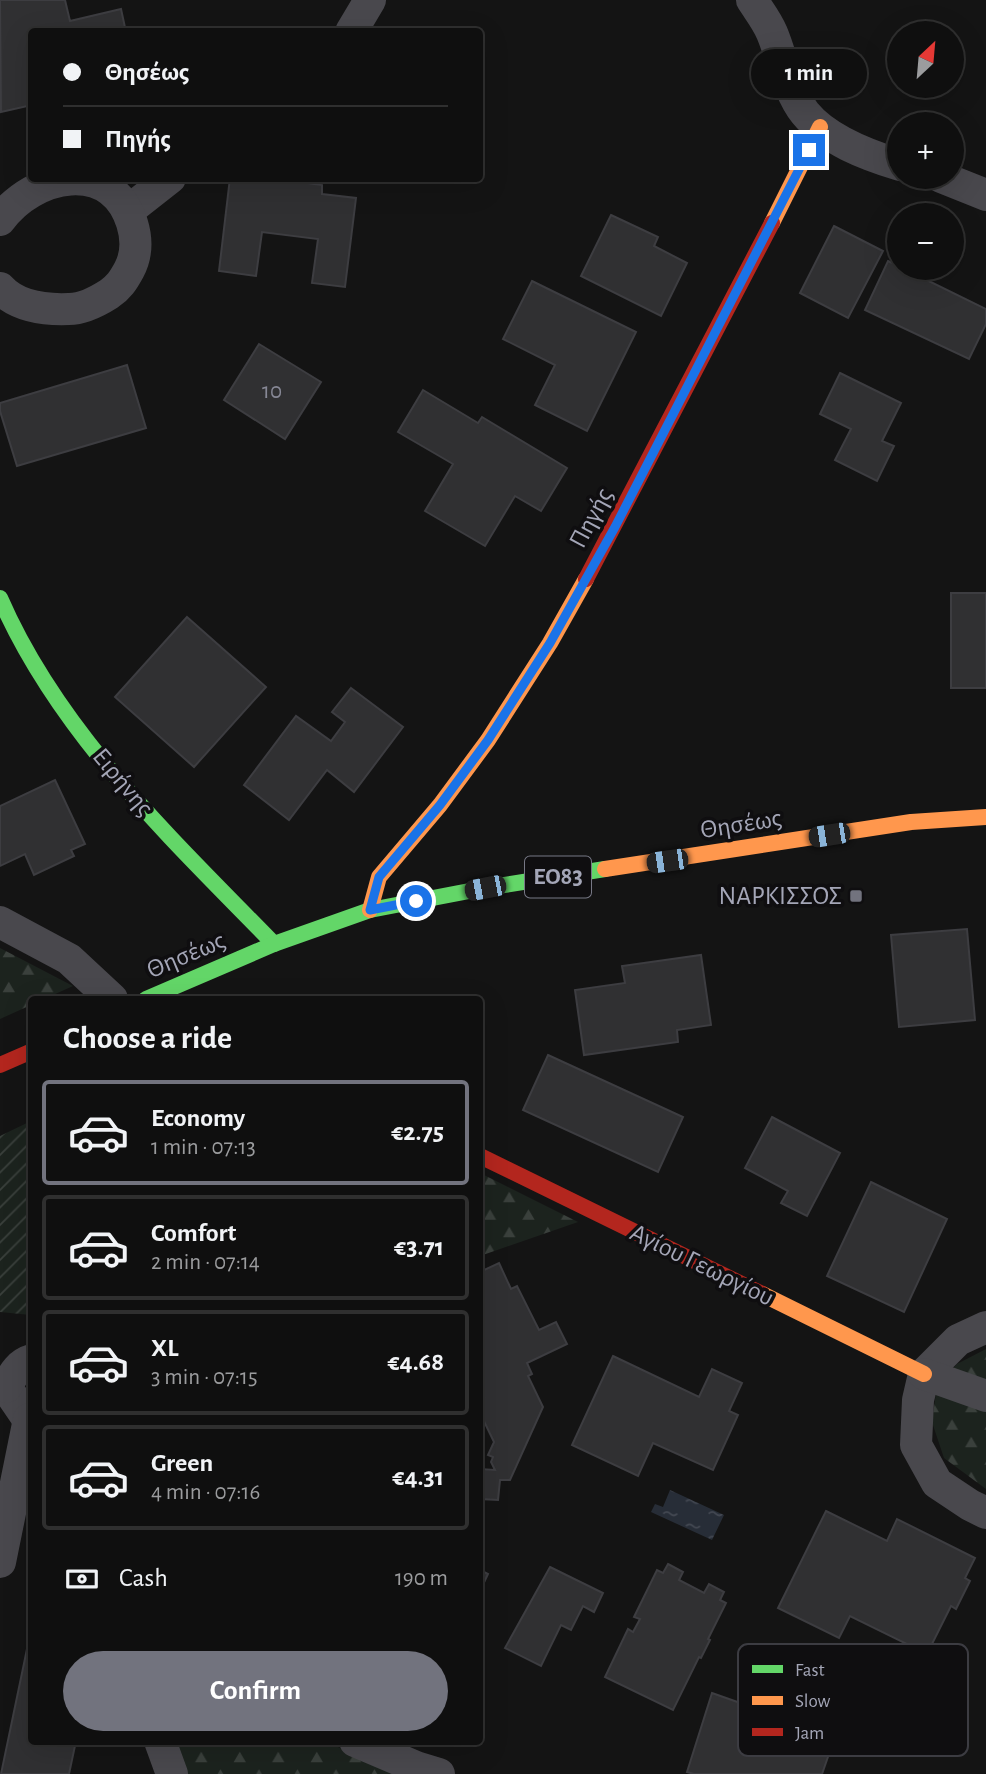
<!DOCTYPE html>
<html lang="en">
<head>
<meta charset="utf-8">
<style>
  :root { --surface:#0f0f0f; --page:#181818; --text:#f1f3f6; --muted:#9b9c9e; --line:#2f2f2f; --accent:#72737e }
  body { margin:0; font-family:"Alegreya Sans",sans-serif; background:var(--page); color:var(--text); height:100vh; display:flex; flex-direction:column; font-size:26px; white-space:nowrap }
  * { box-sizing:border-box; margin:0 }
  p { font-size:23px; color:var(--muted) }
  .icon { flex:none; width:38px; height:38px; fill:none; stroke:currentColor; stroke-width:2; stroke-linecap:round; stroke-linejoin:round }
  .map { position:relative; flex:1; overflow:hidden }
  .drawer { position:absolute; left:28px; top:996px; width:455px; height:749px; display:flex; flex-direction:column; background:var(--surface); border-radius:7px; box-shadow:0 7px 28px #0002,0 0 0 2px var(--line) }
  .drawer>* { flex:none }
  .hud { position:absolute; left:28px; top:28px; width:455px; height:154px; border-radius:7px; box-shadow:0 7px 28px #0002,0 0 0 2px var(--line); display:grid; align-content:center; height:154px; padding:0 35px; background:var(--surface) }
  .needle { width:46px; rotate:26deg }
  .fabs { position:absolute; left:887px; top:21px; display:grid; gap:14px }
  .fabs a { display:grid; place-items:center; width:77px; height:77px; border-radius:50%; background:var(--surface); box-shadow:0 7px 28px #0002,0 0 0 2px var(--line); font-size:35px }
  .end { position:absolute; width:32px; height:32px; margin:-16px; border:9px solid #1a73e8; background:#fff; box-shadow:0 0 0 4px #fff }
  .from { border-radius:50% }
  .bubble { position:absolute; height:49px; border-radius:24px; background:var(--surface); box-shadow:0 7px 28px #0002,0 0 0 2px var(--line); font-size:23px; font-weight:700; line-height:49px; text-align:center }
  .car { position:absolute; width:21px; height:42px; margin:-21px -10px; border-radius:9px; box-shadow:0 0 5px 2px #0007; background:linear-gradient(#222 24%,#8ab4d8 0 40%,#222 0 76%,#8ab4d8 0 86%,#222 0) }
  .hud b { display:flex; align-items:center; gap:24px; height:66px; font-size:26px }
  .hud b+b { border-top:2px solid var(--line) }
  .hud i { width:18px; height:18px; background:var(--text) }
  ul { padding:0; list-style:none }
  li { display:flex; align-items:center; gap:21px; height:105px; margin:0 14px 10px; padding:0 21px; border:4px solid var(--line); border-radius:7px }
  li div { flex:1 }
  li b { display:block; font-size:26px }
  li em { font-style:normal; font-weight:700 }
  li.selected { border-color:var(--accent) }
  li>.icon { width:63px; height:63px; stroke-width:1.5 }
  h2 { padding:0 35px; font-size:32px; line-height:84px }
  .pay { display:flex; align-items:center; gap:18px; height:77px; padding:0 35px; font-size:26px }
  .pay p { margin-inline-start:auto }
  .action { display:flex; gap:14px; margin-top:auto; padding:14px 35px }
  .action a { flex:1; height:80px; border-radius:42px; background:var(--accent); color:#fff; font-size:28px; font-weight:700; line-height:80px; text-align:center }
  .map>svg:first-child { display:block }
  .forest { fill:url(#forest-firs) }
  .garden { fill:url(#garden-furrows) }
  .water { fill:url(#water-ripples) }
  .building { fill:#303032; stroke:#3d3d41; stroke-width:2 }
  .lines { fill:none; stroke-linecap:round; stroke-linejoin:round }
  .street { stroke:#49484d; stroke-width:32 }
  .fast { stroke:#63d668; stroke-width:16 }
  .slow { stroke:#ff974d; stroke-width:16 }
  .jam { stroke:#b3261e; stroke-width:16 }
  .route { stroke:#1a73e8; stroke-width:9 }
  .poi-dot { fill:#72737e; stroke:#0f0e10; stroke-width:2.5 }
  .labels { text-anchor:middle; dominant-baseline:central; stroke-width:7; stroke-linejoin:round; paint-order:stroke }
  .number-label { font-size:23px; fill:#878896 }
  .shield { fill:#0f0e10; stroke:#777885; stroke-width:2 }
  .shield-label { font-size:24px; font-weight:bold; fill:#a4a6b7 }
  .street-label { font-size:26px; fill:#a4a6b7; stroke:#0f0e10 }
  .poi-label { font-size:26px; fill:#a4a6b7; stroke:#0f0e10; text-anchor:end }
  .key { fill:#0f0e10; stroke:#3c3c42; stroke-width:2 }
  .key-label { font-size:19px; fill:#a4a6b7 }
</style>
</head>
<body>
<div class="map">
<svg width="986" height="1774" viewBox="0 0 986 1774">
  <defs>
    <pattern id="forest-firs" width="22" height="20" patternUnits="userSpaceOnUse" patternTransform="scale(1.75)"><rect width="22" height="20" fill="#1c231e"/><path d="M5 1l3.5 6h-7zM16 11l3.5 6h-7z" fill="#3a403c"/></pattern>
    <pattern id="garden-furrows" width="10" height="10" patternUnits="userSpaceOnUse" patternTransform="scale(1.75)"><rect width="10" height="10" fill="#1c231e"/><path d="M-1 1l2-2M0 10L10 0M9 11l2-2" fill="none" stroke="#3a403c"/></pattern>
    <pattern id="water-ripples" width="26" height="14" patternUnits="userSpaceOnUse" patternTransform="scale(1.75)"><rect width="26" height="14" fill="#272d37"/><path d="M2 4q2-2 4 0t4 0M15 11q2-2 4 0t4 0" fill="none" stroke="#434852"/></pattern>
  </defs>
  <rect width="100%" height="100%" fill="#141414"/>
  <!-- forest -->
  <g class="forest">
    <path d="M0 948 73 986 44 999H32L31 1005 0 1019Z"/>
    <path d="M480 1173 578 1222 480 1256Z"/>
    <path d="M986 1349V1489L944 1458 932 1422 937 1386 957 1364Z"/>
    <path d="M174 1741H326L354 1755 410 1774H187Z"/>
  </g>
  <!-- garden -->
  <path class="garden" d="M31 1121V1315L0 1312V1136Z"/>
  <!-- water -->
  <path class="water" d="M670 1490 724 1515 712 1540 651 1512 655 1504 663 1507Z"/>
  <!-- building -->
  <g class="building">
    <path d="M0 0H65L70 21 121 9 126 32H32V105L1 112Z"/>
    <path d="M230 178H270L322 185V194L356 198 345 287 312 283 318 239 262 232 256 276 219 271Z"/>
    <path d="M611 215 658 237 654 246 687 263 661 316 581 276Z"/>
    <path d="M834 226 883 251 848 318 800 293Z"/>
    <path d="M888 261 986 309V324L969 359 865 310Z"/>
    <path d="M532 281 636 332 587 431 535 405 555 365 503 339Z"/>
    <path d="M259 344 321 382 285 439 224 400Z"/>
    <path d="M127 365 146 428 17 466 0 411V403Z"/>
    <path d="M840 373 901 403 882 441 894 446 877 481 835 460 851 429 820 414Z"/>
    <path d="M423 390 478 423 482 417 567 468 541 511 515 496 485 546 425 511 453 464 398 432Z"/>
    <rect x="951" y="593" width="35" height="95"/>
    <path d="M187 617 266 687 194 767 115 697Z"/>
    <path d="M351 688 403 727 354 792 327 770 289 820 244 785 296 716 331 741 345 722 332 712Z"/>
    <path d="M55 780 85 844 71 850 74 856 34 875 25 854 0 866V806Z"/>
    <path d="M967 929 975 1020 899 1027 891 935Z"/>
    <path d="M701 955 711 1025 677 1030 678 1042 584 1055 575 990 625 983 622 966Z"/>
    <path d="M548 1055 683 1117 658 1172 523 1110Z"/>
    <path d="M772 1117 840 1153 807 1216 781 1203 788 1191 745 1168Z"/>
    <path d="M871 1182 947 1219 904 1312 827 1276Z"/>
    <path d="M499 1263 511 1289 517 1286 539 1330 556 1322 567 1344 527 1363 532 1374 528 1376 543 1407 510 1480H500L498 1500 480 1499V1469L495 1470 491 1462 493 1457 488 1455 494 1442 480 1413V1399L484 1397 480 1389V1272Z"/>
    <path d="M613 1356 699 1397 712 1369 742 1383 729 1411 738 1415 713 1470 653 1443 638 1476 572 1445Z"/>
    <path d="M826 1511 887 1541 897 1519 975 1558 965 1578 970 1581 956 1609 951 1606 927 1654 850 1616 839 1638 778 1608Z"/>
    <path d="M668 1564 683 1572 679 1580 704 1593 709 1584 724 1592 720 1600 726 1603 708 1639 710 1640 701 1658 699 1657 673 1710 605 1677 628 1629 633 1632 640 1619 634 1617 657 1570 663 1573Z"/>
    <path d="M550 1567 603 1593 594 1612 583 1606 571 1630 561 1625 541 1666 505 1648Z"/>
    <path d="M480 1570 488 1574 480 1591Z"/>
    <path d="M27 1649 32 1650V1741H76L69 1774H1Z"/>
    <path d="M712 1693 797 1723 793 1733 826 1744 823 1752 829 1754 822 1774H694L687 1772Z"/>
  </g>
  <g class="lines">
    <!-- street -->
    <g class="street">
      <path d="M752 0C759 11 767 21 772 33 783 59 787 90 805 113 827 140 867 155 900 165"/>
      <path d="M351 32 370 0"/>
      <path d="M941 177 986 195"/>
      <path d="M128 211 170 178"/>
      <path d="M0 220C33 174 111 157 132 223 137 239 137 255 129 270 123 281 119 287 109 294 98 301 83 309 69 309 44 310 17 307 0 288"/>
      <path d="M0 922 69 959 112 999"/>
      <path d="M986 1327 958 1340 924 1374 918 1400 916 1445 937 1483 970 1505 986 1513"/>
      <path d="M924 1374 986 1396"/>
      <path d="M0 1383 6 1387 32 1425"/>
      <path d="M6 1387C13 1375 18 1364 32 1360"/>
      <path d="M0 1562 29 1419"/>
      <path d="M160 1741 172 1774"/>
      <path d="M355 1741 416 1767 439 1774"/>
    </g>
    <!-- fast -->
    <g class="fast">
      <path d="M0 598C59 734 173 840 274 944"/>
      <path d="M146 999 274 944 370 910 485 888 605 869"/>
    </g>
    <!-- slow -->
    <g class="slow">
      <path d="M772 223 820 127"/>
      <path d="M605 869 911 822 986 817"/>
      <path d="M370 910 379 877 440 805 488 740 550 643 586 579"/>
      <path d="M762 1294 924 1374"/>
    </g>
    <!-- jam -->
    <g class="jam">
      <path d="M586 579 772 223"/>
      <path d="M0 1065 32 1051"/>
      <path d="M480 1156 762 1294"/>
    </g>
  </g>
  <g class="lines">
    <!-- route -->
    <path class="route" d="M416 901 370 910 379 877 440 805 488 740 550 643 615 527 809 150"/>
  </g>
  <!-- markers -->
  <rect class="poi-dot" x="849" y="889" width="14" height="14" rx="3.5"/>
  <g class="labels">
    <!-- number labels -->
    <g class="number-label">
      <text x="272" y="391">10</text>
    </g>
    <!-- shield labels -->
    <rect class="shield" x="525" y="856.5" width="66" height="41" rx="5"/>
    <g class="shield-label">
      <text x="558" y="877">ΕΟ83</text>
    </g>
    <!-- street labels -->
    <g class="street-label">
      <text transform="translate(591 518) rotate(-62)">Πηγής</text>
      <text transform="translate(123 782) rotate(50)">Ειρήνης</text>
      <text transform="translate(741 824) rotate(-9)">Θησέως</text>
      <text transform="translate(186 955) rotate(-23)">Θησέως</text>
      <text transform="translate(702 1265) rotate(26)">Αγίου Γεωργίου</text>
    </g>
    <!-- poi labels -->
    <g class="poi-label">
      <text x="842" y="896">ΝΑΡΚΙΣΣΟΣ</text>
    </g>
  </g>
  <!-- legend -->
  <rect x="738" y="1644" width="230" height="112" rx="10" class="key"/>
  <rect x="752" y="1665" width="31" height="8" fill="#63d668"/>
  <rect x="752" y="1696" width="31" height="9" fill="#ff974d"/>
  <rect x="752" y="1728" width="31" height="8" fill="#b3261e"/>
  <g class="key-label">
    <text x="795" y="1676">Fast</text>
    <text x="795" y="1707">Slow</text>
    <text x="795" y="1739">Jam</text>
  </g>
</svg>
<div class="fabs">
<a><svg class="needle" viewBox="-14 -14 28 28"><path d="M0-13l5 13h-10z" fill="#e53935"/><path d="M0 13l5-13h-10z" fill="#9b9c9e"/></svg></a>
<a>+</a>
<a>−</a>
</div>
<i class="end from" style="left:416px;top:901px"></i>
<i class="end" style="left:809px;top:150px"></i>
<div class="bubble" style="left:751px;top:49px;width:116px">1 min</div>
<i class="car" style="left:829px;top:835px;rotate:261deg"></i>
<i class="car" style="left:667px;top:861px;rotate:262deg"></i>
<i class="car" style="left:485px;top:888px;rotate:259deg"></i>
<div class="hud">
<b><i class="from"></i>Θησέως</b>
<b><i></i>Πηγής</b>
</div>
<section class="drawer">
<h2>Choose a ride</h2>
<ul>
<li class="selected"><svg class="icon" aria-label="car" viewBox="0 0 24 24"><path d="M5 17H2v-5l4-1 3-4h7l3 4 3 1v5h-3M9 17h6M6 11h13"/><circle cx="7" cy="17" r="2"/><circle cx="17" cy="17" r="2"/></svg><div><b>Economy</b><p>1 min · 07:13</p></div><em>€2.75</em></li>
<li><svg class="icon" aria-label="car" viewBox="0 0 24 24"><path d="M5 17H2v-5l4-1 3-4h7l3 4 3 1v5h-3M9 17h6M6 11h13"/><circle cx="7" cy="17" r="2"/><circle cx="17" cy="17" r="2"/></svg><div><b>Comfort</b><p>2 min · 07:14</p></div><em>€3.71</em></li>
<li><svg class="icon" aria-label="car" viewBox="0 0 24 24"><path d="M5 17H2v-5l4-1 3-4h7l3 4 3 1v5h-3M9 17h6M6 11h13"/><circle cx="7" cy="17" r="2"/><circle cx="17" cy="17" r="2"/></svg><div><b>XL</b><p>3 min · 07:15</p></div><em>€4.68</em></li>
<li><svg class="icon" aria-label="car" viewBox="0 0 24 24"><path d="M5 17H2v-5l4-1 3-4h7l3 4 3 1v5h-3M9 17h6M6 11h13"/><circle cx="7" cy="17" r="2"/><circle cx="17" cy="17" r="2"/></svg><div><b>Green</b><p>4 min · 07:16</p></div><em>€4.31</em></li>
</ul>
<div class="pay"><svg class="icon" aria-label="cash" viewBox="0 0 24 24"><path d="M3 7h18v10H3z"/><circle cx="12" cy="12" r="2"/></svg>Cash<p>190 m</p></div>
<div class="action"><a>Confirm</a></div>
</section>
</div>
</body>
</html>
